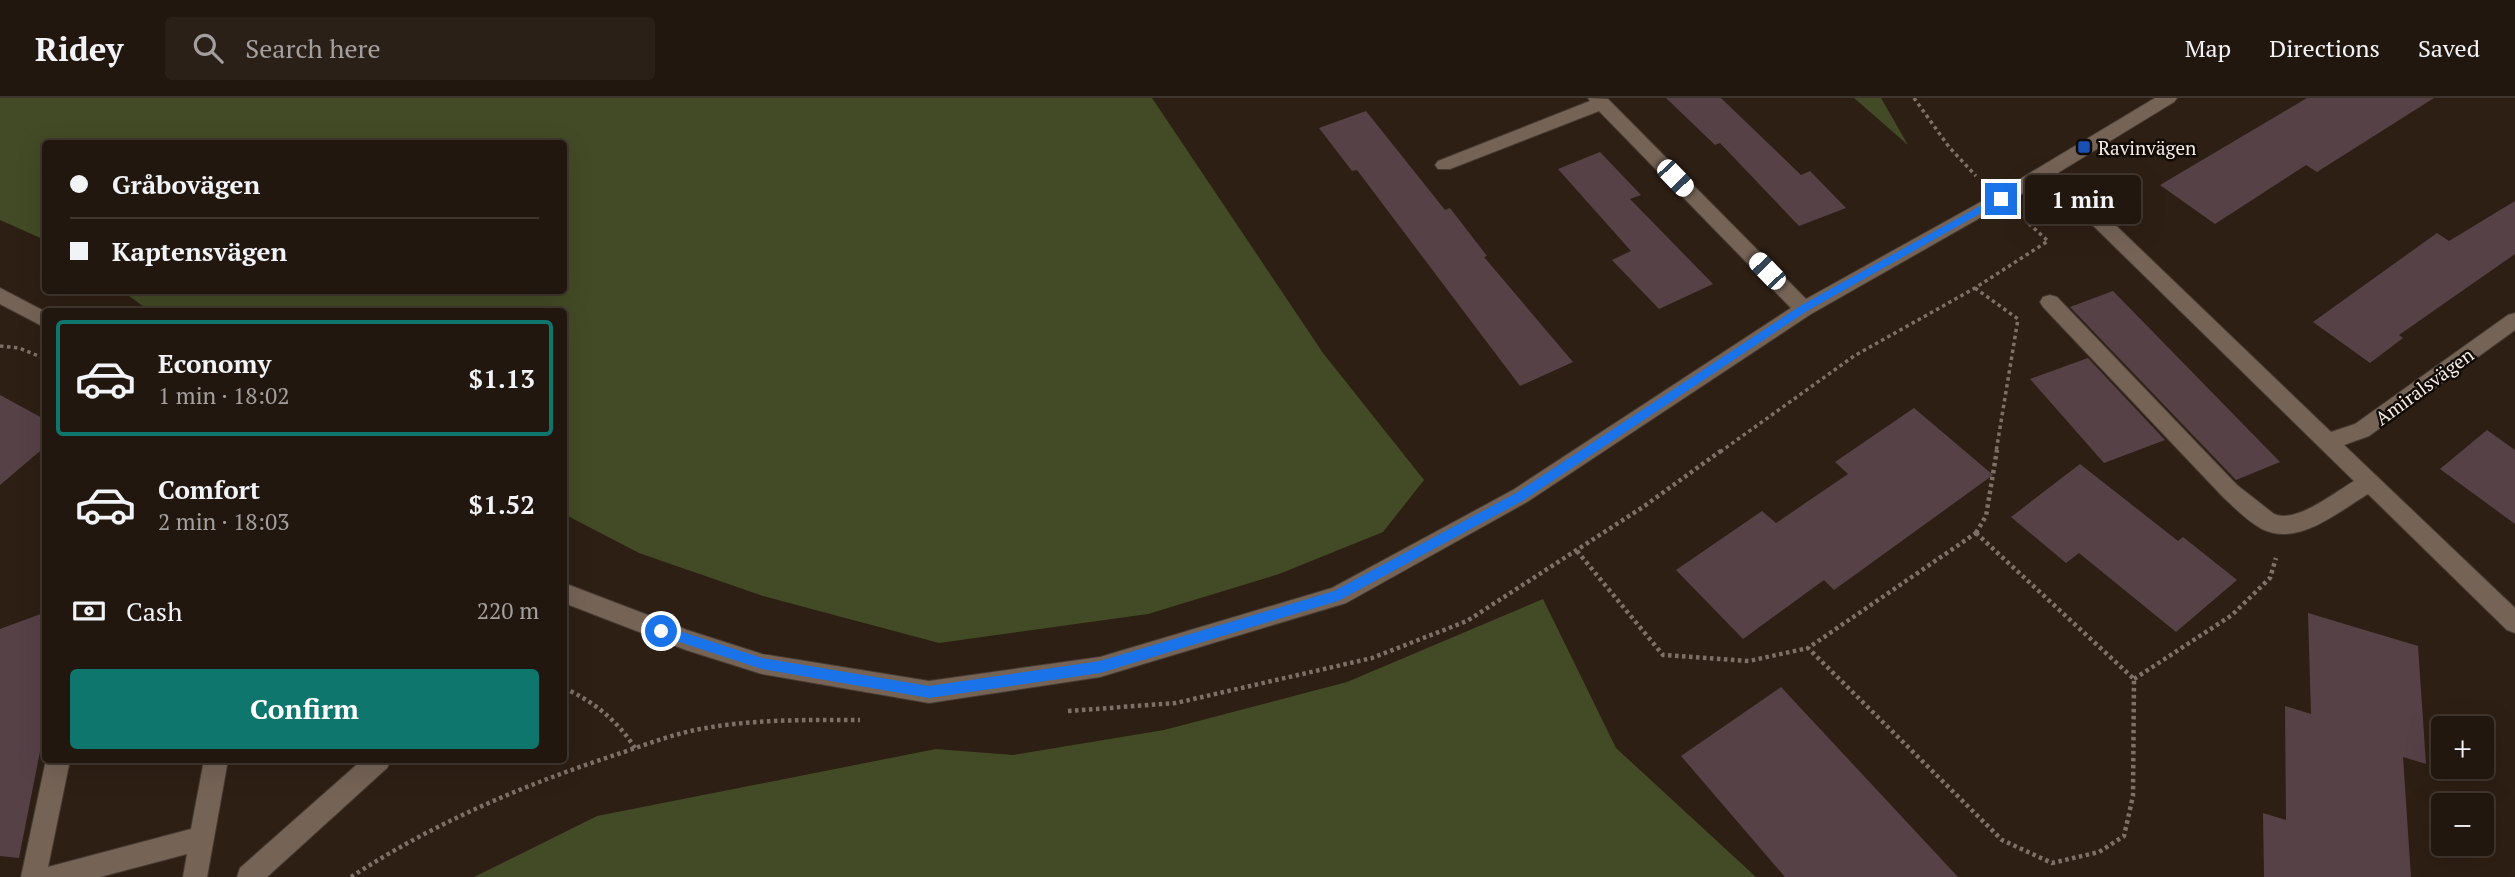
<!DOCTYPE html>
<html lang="en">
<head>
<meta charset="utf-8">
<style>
  :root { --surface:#22170f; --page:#2a2018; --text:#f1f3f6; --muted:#a29f9e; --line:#3f362f; --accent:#0f766e }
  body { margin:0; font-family:"PT Serif",serif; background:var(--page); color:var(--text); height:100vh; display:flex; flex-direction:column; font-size:26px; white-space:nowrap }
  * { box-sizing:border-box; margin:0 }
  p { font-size:23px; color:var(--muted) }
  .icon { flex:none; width:38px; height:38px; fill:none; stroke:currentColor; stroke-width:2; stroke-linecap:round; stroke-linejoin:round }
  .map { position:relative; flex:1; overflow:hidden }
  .side { position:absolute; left:42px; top:210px; width:525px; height:455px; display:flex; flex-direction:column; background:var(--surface); border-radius:7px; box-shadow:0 7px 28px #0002,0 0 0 2px var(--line) }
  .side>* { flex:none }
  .banner { position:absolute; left:42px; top:42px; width:525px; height:154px; border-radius:7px; box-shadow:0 7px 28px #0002,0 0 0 2px var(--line); display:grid; align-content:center; height:154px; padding:0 28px; background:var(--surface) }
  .tools { position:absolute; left:2431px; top:618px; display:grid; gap:14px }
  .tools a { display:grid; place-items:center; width:63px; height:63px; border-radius:7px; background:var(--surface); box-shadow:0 7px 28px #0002,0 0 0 2px var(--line); font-size:35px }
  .end { position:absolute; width:32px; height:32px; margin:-16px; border:9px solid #1a73e8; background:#fff; box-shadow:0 0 0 4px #fff }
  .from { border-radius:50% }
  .bubble { position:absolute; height:49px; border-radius:7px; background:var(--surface); box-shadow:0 7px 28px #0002,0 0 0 2px var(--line); font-size:23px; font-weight:700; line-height:49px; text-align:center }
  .car { position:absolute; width:21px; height:42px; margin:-21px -10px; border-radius:9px; box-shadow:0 0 5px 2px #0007; background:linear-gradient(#fff 24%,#345 0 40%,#fff 0 76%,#345 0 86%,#fff 0) }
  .banner b { display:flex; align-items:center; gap:24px; height:66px; font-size:26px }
  .banner b+b { border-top:2px solid var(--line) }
  .banner i { width:18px; height:18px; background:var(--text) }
  ul { padding:12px 0 0; list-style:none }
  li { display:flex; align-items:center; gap:21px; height:116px; margin:0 14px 10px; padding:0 14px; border:4px solid transparent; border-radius:7px }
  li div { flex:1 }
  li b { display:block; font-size:26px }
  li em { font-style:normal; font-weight:700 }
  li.active { border-color:var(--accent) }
  li>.icon { width:63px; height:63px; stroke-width:1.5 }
  .pay { display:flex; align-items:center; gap:18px; height:77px; padding:0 28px; font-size:26px }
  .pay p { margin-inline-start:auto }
  .action { display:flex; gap:14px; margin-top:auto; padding:14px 28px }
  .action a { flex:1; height:80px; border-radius:7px; background:var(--accent); color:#fff; font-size:28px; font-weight:700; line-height:80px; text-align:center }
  header { display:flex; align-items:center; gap:42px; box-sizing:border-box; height:98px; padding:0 35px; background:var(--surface); border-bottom:2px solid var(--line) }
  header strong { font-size:33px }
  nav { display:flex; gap:38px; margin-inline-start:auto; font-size:24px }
  .search { width:490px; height:63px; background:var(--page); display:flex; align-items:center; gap:18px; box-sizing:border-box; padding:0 24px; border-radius:7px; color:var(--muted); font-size:26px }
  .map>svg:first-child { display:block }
  .green { fill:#424b25 }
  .building { fill:#564147 }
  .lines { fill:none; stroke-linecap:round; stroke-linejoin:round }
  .lane-casing { stroke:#463b33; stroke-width:2 }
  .street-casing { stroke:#463b33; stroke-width:2 }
  .path-far1 { stroke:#7d7067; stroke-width:3.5; stroke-dasharray:3.5 3.5; stroke-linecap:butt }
  .path { stroke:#7d7067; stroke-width:4.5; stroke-dasharray:3.5 3.5; stroke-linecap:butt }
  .lane { fill:#756356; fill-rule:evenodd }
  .street { fill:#756356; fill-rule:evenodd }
  .route { fill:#1a73e8 }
  .transit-dot { fill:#1a4fb4; stroke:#110b06; stroke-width:2.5 }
  .labels { text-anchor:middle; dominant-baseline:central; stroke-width:5; stroke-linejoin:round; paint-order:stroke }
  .poi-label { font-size:19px; fill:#f6ece4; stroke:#110b06; text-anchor:start }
  .street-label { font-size:19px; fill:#f6ece4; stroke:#110b06 }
</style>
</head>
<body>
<header>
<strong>Ridey</strong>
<div class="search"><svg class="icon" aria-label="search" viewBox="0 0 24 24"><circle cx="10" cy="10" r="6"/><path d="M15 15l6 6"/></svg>Search here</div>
<nav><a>Map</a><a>Directions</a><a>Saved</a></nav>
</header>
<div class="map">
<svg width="2515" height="779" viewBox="0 0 2515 779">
  <rect width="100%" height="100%" fill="#2e1f14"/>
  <!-- green -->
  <g class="green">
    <path d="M0 0H1152L1323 255 1424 382 1383 434 1279 476 1148 516 939 545 763 498 639 455 564 416V214H151L122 193 564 192V46H46L45 142 0 122Z"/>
    <path d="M1854 0H1881L1908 47Z"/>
    <path d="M1543 501 1616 650 1756 779H474L597 718 936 651 1013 657 1164 632 1347 584Z"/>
  </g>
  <!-- building -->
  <g class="building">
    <path d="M1666 0H1721L1801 77 1810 73 1846 110 1799 128 1720 45 1715 47Z"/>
    <path d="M2307 0H2434L2317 74 2306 67 2215 126 2160 87Z"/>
    <path d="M1366 13 1445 112 1450 110 1487 158 1484 159 1573 264 1520 288 1357 72 1352 73 1319 30Z"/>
    <path d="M1600 54 1641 97 1630 101 1713 186 1659 211 1612 162 1631 153 1558 71Z"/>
    <path d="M2515 103V156L2399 237 2403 240 2370 265 2313 224 2437 135 2449 143Z"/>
    <path d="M2113 193 2280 364 2236 382 2070 209Z"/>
    <path d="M2088 260 2165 342 2104 365 2030 281Z"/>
    <path d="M0 297 46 322V348L0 387Z"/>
    <path d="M1914 310 1993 377 1834 492 1824 482 1743 541 1676 472 1762 413 1776 425 1848 376 1835 364Z"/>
    <path d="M2487 332 2515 352V426L2440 371Z"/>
    <path d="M2080 366 2178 443 2183 439 2237 482 2176 534 2079 455 2066 465 2011 419Z"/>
    <path d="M46 514V623L19 760 0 758V531Z"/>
    <path d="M2308 515 2418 548 2426 666 2403 659 2411 779H2264L2263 715 2286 722 2285 608 2311 616Z"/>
    <path d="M1781 589 1958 779H1785L1681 658Z"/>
  </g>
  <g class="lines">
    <defs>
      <path id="lane" d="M46 662H70L48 769 191 731 204 662H228L207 779H183L187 756 100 779H21Z"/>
      <g id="street">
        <path d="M1588 0 1608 1 1806 201 1995 96 2155 0H2177L2174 4 2056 76 2081 94 2331 334 2355 326 2508 217 2515 215V232L2369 338 2344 347 2515 510V535L2507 532 2368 396C2338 414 2298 449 2262 431 2247 423 2235 410 2223 399L2043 209 2040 204 2043 199 2050 197 2057 199 2237 387 2274 416C2296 426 2335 394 2354 383L2069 104 2043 84 1811 216 1527 404 1346 505 1100 579 929 605 762 576 686 552 564 505V485L687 532 762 556 929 583 1100 559 1332 490 1513 392 1791 210 1599 13 1450 71H1438L1435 67 1438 63 1590 3Z"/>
        <path d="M0 190 46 214V230L0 206Z"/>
        <path d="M362 662H391L387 670 267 779H237L240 770Z"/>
      </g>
    </defs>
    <!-- lane casing -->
    <use href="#lane" class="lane-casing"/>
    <!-- street casing -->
    <use href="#street" class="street-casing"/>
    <!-- path-far1 -->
    <g class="path-far1">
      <path d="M1914 0 1949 49 1976 78"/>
      <path d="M1975 190 2018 221 1996 354"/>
      <path d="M0 248 19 250 46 261"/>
      <path d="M1720 354 1854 258 1975 190 2048 143 2027 124"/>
    </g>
    <!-- path -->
    <g class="path">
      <path d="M1976 435 2134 581 2133 698 2124 738 2099 754 2052 765 2002 742 1808 550Z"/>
      <path d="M1976 435 1986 418 1997 352"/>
      <path d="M1577 453 1663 557 1749 563 1808 550"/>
      <path d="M2134 581 2232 517 2270 480 2276 460"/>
      <path d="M564 590C594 604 617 622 635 650"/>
      <path d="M1068 613 1176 605 1372 560 1467 523 1643 409 1722 352"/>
      <path d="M351 779C434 725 521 688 615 657 645 647 675 635 706 630 757 621 809 622 860 622"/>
    </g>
    <!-- lane -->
    <use href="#lane" class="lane"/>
    <!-- street -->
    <use href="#street" class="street"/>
  </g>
  <!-- route -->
  <path class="route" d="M1998 98 2006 101 1807 213 1524 402 1338 503 1100 575 929 600 762 571 661 538 655 533 661 527 762 560 929 588 1100 563 1334 493 1516 395 1800 208Z"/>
  <!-- markers -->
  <rect class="transit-dot" x="2077" y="42" width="14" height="14" rx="3.5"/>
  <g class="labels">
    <!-- poi labels -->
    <g class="poi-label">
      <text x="2098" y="49">Ravinvägen</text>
    </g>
    <!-- street labels -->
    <g class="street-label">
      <text transform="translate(2424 288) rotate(-36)">Amiralsvägen</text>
    </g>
  </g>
</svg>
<div class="tools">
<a>+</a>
<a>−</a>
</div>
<i class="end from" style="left:661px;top:533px"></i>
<i class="end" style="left:2001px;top:101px"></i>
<div class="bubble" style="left:2025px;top:77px;width:116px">1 min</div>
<i class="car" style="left:1675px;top:80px;rotate:136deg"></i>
<i class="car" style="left:1767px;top:173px;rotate:316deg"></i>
<div class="banner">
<b><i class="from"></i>Gråbovägen</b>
<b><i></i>Kaptensvägen</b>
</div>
<section class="side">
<ul>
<li class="active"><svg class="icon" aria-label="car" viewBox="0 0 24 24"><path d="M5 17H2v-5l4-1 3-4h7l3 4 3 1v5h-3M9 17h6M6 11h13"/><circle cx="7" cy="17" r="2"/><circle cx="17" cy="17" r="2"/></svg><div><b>Economy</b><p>1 min · 18:02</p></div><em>$1.13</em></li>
<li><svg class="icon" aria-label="car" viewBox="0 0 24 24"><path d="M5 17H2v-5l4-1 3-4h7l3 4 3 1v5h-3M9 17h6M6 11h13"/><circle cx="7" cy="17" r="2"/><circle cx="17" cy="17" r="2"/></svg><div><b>Comfort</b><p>2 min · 18:03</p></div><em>$1.52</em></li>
</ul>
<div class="pay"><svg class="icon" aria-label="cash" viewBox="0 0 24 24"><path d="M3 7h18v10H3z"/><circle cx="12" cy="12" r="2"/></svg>Cash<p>220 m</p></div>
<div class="action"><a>Confirm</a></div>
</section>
</div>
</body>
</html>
